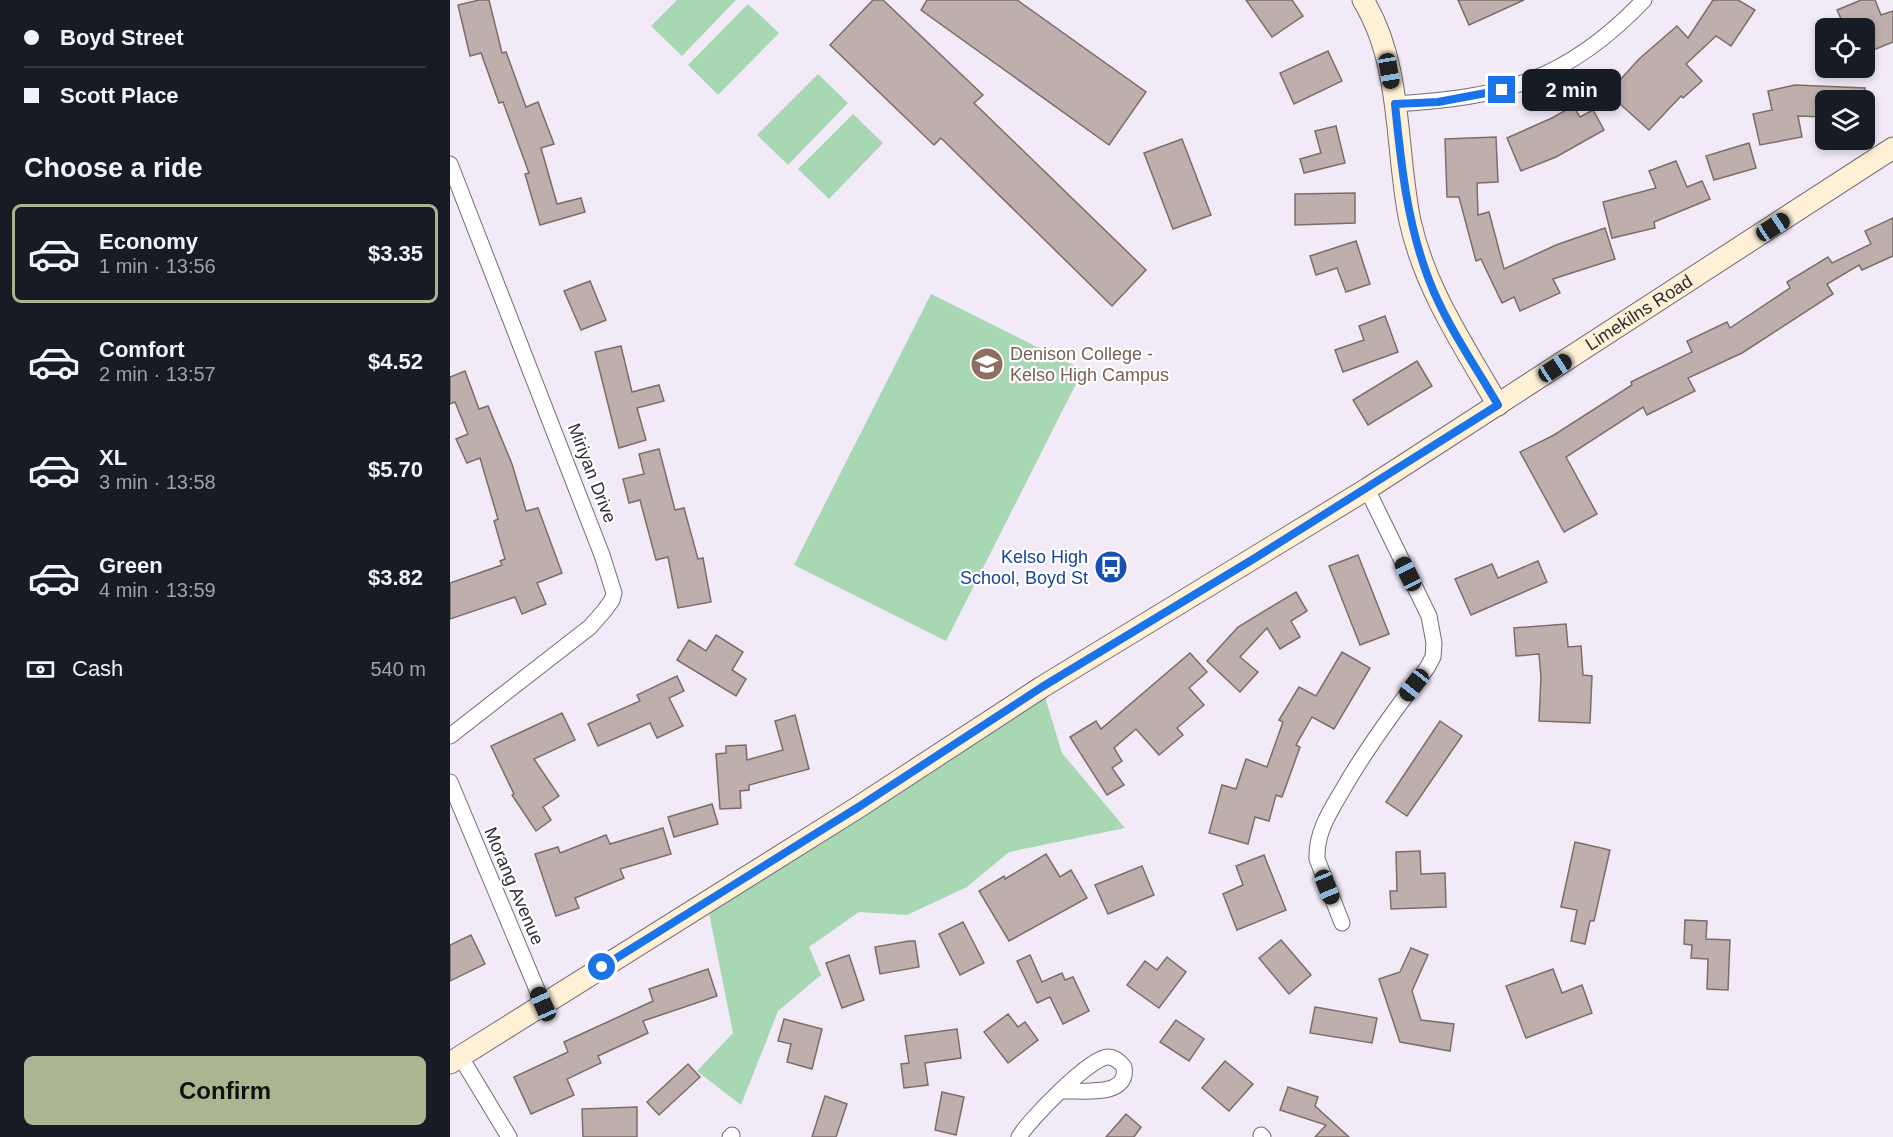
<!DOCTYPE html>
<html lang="en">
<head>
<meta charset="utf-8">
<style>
  :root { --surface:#171b24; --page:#242831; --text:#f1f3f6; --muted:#9ea1a6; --line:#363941; --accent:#abb591 }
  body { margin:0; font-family:Arial,sans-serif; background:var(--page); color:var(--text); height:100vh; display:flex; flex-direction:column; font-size:22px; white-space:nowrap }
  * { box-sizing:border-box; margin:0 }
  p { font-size:20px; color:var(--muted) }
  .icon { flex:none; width:33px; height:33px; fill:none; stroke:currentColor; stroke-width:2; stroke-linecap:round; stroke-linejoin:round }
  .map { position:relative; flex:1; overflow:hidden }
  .details { display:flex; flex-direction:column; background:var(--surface); width:450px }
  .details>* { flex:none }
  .banner { display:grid; align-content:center; height:132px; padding:0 24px; background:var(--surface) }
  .controls { position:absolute; left:1365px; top:18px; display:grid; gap:12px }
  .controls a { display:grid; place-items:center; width:60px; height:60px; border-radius:9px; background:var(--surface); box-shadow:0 3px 9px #0003; font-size:30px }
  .end { position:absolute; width:27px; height:27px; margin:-14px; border:8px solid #1a73e8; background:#fff; box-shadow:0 0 0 3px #fff }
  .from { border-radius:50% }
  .bubble { position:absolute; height:42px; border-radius:9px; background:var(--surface); box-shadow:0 3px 9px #0003; font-size:20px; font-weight:700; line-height:42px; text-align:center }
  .car { position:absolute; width:18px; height:36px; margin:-18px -9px; border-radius:8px; box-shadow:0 0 4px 2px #0007; background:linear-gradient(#222 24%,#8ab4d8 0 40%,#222 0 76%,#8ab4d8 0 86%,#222 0) }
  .banner b { display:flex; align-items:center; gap:21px; height:57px; font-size:22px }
  .banner b+b { border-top:2px solid var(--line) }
  .banner i { width:15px; height:15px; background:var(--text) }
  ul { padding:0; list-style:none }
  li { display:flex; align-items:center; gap:18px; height:99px; margin:0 12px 9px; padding:0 12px; border:3px solid transparent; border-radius:9px }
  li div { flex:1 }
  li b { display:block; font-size:22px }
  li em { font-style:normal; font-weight:700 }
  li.active { border-color:var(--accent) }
  li>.icon { width:54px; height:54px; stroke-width:1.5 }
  h2 { padding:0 24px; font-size:27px; line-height:72px }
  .pay { display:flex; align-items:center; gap:15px; height:66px; padding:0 24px; font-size:22px }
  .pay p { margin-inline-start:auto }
  .action { display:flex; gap:12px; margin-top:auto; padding:12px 24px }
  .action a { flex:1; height:69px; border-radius:9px; background:var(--accent); color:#111; font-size:24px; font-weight:700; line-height:69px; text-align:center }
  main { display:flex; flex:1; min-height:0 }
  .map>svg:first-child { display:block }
  .green { fill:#a8d7b4 }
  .building { fill:#bfafac; stroke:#7b6d69; stroke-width:1.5 }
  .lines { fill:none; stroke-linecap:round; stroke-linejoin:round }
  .street-casing { stroke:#736c77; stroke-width:17 }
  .secondary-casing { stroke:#736c77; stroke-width:23 }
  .street { stroke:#fff; stroke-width:15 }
  .secondary { stroke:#fff0d6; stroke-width:21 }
  .route { stroke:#1a73e8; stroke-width:8 }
  .labels { text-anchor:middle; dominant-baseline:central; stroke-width:4.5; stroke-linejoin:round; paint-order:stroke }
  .street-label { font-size:18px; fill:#302d32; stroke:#fff }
  .education-label { font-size:18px; fill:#785e54; stroke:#fff; text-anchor:start }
  .transit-label { font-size:18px; fill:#164399; stroke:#fff; text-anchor:end }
</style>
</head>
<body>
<main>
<section class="details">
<div class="banner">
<b><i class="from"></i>Boyd Street</b>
<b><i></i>Scott Place</b>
</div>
<h2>Choose a ride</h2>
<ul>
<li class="active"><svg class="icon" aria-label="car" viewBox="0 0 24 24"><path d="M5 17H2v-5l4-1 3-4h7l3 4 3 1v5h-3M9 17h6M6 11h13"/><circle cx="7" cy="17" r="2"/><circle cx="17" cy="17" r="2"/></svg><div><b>Economy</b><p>1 min · 13:56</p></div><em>$3.35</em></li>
<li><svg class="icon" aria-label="car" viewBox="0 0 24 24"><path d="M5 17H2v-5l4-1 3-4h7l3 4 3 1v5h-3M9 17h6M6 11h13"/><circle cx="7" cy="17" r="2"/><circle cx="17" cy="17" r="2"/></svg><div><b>Comfort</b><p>2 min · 13:57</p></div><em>$4.52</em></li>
<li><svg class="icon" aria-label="car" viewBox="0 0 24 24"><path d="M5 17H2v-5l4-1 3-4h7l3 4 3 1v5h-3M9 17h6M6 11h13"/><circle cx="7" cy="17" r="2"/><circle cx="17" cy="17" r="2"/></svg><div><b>XL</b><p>3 min · 13:58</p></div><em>$5.70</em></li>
<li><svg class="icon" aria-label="car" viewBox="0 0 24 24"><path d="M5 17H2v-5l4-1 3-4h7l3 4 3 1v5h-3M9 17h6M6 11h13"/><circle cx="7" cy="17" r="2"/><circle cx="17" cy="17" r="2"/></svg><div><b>Green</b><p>4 min · 13:59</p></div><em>$3.82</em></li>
</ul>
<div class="pay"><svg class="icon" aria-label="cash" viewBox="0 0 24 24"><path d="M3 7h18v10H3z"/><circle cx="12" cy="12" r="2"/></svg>Cash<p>540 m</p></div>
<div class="action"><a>Confirm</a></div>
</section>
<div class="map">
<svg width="1443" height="1137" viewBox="0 0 1443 1137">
  <rect width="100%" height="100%" fill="#f2eaf7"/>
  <!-- green -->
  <g class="green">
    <path d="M227 0H286L232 56 201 26Z"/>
    <path d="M298 4 329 33 268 95 238 65Z"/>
    <path d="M368 74 398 103 338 165 307 135Z"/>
    <path d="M403 114 433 143 379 199 348 169Z"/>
    <path d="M481 294 633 370 496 641 344 565Z"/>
    <path d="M592 687 612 753 675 828 559 852 517 887 457 915 409 912 359 947 371 975 328 1011 291 1105 247 1071 283 1033 258 908Z"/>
  </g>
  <!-- building -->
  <g class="building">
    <path d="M29 0H39L52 53 56 52 76 107 88 102 104 144 91 148 107 204 131 198 135 212 90 225 75 174 79 173 53 102 49 103 31 53 20 56 8 5Z"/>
    <path d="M423 0H433L533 95 524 103 696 270 662 306 491 138 484 145 380 45Z"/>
    <path d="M477 0H567L696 92 659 145 471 10Z"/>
    <path d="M796 0H842L853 16 822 37Z"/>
    <path d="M1008 0H1074L1019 25Z"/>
    <path d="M1263 0H1288L1305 10 1281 46 1266 36 1236 64 1252 81 1233 98 1231 96 1199 130 1161 96V90L1189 59 1227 26 1238 38Z"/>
    <path d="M1411 0H1425L1431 15 1443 11V42L1414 54V28H1395L1387 10Z"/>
    <path d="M878 51 892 81 844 104 830 73Z"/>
    <path d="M1345 85 1415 88V100H1376V117L1348 116 1352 137 1310 145 1303 114 1322 110 1318 91Z"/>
    <path d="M1123 106 1130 117 1143 110 1154 130 1106 157 1071 171 1057 138 1102 118Z"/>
    <path d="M886 126 895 163 854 173 850 159 871 153 865 131Z"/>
    <path d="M1046 137 1048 182 1027 183 1028 215 1039 212 1054 269 1106 245 1155 228 1165 259 1103 279 1110 293 1070 311 1064 297 1052 303 1031 259 1026 261 1009 197H997L995 139Z"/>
    <path d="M732 139 761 215 723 229 694 153Z"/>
    <path d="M1299 143 1306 168 1264 180 1256 156Z"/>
    <path d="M1226 161 1237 187 1252 181 1260 199 1204 222 1205 228 1162 238 1153 202 1206 188 1199 171Z"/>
    <path d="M905 193V223L845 225V194Z"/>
    <path d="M1443 218V256L1412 270 1409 265 1377 284 1383 294 1292 353 1238 378 1245 391 1197 415 1193 407 1116 457 1147 514 1114 532 1070 452 1104 435 1182 385 1181 382 1242 352 1237 341 1277 322 1280 328 1340 288 1337 282 1378 257 1382 263 1421 244 1415 231Z"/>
    <path d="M906 241 920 284 896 292 887 268 866 275 860 256Z"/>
    <path d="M140 281 156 320 131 330 114 291Z"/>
    <path d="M935 316 948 352 893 372 885 350 914 340 909 326Z"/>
    <path d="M171 346 182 392 209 385 214 401 187 408 196 440 169 448 145 352Z"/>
    <path d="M967 361 982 386 918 425 903 400Z"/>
    <path d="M15 371 29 409 38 406 62 464 76 511 88 508 112 573 87 583 96 604 72 614 65 597 0 619V583L52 565 50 561 55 559 44 521 48 519 30 458 17 463 6 439 18 434 5 402 0 404V377Z"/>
    <path d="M209 449 225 510 234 508 248 559 253 558 261 602 228 608 218 557 206 560 190 500 179 503 173 479 194 474 189 454Z"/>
    <path d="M908 555 939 634 910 645 879 566Z"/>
    <path d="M1088 561 1097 582 1021 615 1005 579 1042 564 1048 578Z"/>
    <path d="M846 592 857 611 841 621 850 637 830 649 817 628 790 657 808 672 790 692 757 661 788 627Z"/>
    <path d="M1116 624 1118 647 1131 646 1133 675 1142 676 1140 723 1089 721 1091 677 1089 654 1066 656 1064 628Z"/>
    <path d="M266 635 293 652 282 670 296 679 286 696 227 660 239 640 256 651Z"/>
    <path d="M892 652 920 668 884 729 862 717 846 745 850 747 832 797 826 795 819 821 805 817 798 844 759 833 772 785 786 789 796 759 817 767 833 722 829 720 849 687 866 696Z"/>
    <path d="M740 653 757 672 739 688 754 705 727 728 733 735 709 755 686 729 664 748 672 761 662 768 674 785 657 795 620 737 646 721 651 729Z"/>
    <path d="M227 676 234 691 219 698 233 726 207 738 200 723 148 746 138 724 190 701 187 695Z"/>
    <path d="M112 713 125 740 84 759 109 796 93 807 101 820 86 831 62 795 64 794 41 746Z"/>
    <path d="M345 715 359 769 299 785V790L290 791 291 808 270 809 266 754 276 753V746L296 745 297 760 333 750 325 721Z"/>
    <path d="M990 721 1012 736 957 816 936 802Z"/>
    <path d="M262 804 268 824 224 837 218 817Z"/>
    <path d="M213 828 221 854 170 869 174 878 125 898 129 908 106 916 85 854 108 847 110 853 156 835 160 844Z"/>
    <path d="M1125 842 1160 850 1144 921H1140L1135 944 1121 941 1127 910 1111 907Z"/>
    <path d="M970 851 971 874 995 873 996 907 941 909 940 891H947L946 852Z"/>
    <path d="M596 854 610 877 621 870 637 898 559 941 529 891 554 876 555 879Z"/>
    <path d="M814 855 836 910 787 930 773 894 793 885 786 866Z"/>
    <path d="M692 866 704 895 658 914 645 885Z"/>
    <path d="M1235 920 1257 921 1256 939 1280 940 1278 990 1257 989 1258 959 1241 958 1242 945 1234 944Z"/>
    <path d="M513 922 534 963 510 975 489 934Z"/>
    <path d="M21 935 35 964 0 981V945Z"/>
    <path d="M831 940 861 975 839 994 809 958Z"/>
    <path d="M459 941H465L469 967 430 974 425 947Z"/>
    <path d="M961 948 978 955 962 991 971 1020 1004 1024 1000 1051 950 1042 929 979 950 972Z"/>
    <path d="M399 955 414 1000 392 1008 376 963Z"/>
    <path d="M580 955 592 982 612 973 615 980 623 977 639 1011 613 1024 600 997 587 1003 567 961Z"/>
    <path d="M717 957 736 972 709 1008 677 985 695 961 707 970Z"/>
    <path d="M258 969 267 996 193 1021 198 1033 148 1056 151 1063 117 1079 124 1095 81 1114 64 1077 118 1052 114 1042 203 1001 199 989Z"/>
    <path d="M1103 969 1112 993 1132 985 1142 1013 1076 1038 1056 986Z"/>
    <path d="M865 1007 927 1018 922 1043 860 1033Z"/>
    <path d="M558 1014 568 1027 575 1022 588 1040 558 1063 534 1032Z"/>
    <path d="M334 1019 372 1029 362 1069 337 1062 341 1044 328 1041Z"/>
    <path d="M726 1020 754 1039 739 1061 710 1042Z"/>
    <path d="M507 1029 511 1058 475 1063 478 1085 454 1088 451 1064 459 1063 455 1036Z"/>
    <path d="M775 1061 803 1084 779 1111 752 1088Z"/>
    <path d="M238 1064 250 1077 209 1115 197 1102Z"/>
    <path d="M838 1087 868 1097 865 1106 899 1137H865L876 1125 830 1110Z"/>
    <path d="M492 1092 514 1097 506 1135 485 1130Z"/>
    <path d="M375 1096 397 1104 386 1137H362Z"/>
    <path d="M187 1107V1137H133L132 1109Z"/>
    <path d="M676 1114 691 1127 684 1137H656Z"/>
  </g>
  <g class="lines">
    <defs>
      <g id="street">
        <path d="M945 104C1053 98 1118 80 1194 0"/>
        <path d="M0 164 152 555 164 593 162 600 154 611 140 627 0 736"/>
        <path d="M0 782 93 1004"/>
        <path d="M892 923 867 859C866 833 879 813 892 791 917 747 946 708 977 668L983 657 984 643 979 616 917 489"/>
        <path d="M10 1056 59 1137"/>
        <path d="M811 1135 813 1137"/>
        <path d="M280 1137 282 1135"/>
        <path d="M569 1137C579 1120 640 1057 658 1057 665 1057 670 1062 674 1067 679 1098 632 1090 612 1091"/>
      </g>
      <g id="secondary">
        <path d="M913 0C953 65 945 149 960 221 975 289 1014 346 1048 405"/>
        <path id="s1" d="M0 1063 410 806 592 687 917 489 1443 148"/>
      </g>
    </defs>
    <!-- street casing -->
    <use href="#street" class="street-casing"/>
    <!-- secondary casing -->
    <use href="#secondary" class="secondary-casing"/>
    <!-- street -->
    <use href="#street" class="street"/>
    <!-- secondary -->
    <use href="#secondary" class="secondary"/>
  </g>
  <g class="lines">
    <!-- route -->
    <path class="route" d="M152 967 410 806 592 687 805 558 1048 405C1024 364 996 324 979 280 957 223 951 164 945 104L988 102 1052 90"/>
  </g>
  <!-- icons -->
  <defs>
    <symbol id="school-disc" viewBox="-11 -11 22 22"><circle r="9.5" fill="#8d6e63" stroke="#fff"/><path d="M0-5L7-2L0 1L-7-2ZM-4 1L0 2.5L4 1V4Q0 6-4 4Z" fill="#fff"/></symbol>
    <symbol id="bus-disc" viewBox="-11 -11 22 22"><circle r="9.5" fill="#1a4fb4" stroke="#fff"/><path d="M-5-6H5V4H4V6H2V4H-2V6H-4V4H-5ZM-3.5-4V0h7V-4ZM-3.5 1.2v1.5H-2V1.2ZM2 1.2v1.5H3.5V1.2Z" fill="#fff"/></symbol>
  </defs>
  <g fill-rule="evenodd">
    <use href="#school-disc" x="518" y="345" width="38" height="38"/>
    <use href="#bus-disc" x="642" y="548" width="38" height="38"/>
  </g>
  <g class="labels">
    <!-- street labels -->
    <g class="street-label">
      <text stroke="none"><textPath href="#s1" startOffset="1406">Limekilns Road</textPath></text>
      <text transform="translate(142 473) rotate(69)">Miriyan Drive</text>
      <text transform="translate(64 886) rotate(67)">Morang Avenue</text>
    </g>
    <!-- education labels -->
    <g class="education-label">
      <text x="560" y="354">Denison College -<tspan x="560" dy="21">Kelso High Campus</tspan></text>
    </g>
    <!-- transit labels -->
    <g class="transit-label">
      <text x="638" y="557">Kelso High<tspan x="638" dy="21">School, Boyd St</tspan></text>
    </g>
  </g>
</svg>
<div class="controls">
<a><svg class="icon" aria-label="locate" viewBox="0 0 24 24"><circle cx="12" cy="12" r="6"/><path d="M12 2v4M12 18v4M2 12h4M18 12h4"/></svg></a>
<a><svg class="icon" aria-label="layers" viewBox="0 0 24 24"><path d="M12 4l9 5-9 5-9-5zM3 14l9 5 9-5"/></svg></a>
</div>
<i class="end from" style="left:152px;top:967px"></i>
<i class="end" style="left:1052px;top:90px"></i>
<div class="bubble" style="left:1072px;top:69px;width:99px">2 min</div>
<i class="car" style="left:939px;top:71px;rotate:170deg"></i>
<i class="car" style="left:1323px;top:227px;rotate:57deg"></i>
<i class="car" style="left:1105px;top:368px;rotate:57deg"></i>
<i class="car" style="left:958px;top:574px;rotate:334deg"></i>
<i class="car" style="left:964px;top:685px;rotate:218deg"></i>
<i class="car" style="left:877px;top:887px;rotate:158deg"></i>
<i class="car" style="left:93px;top:1004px;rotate:336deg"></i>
</div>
</main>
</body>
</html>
